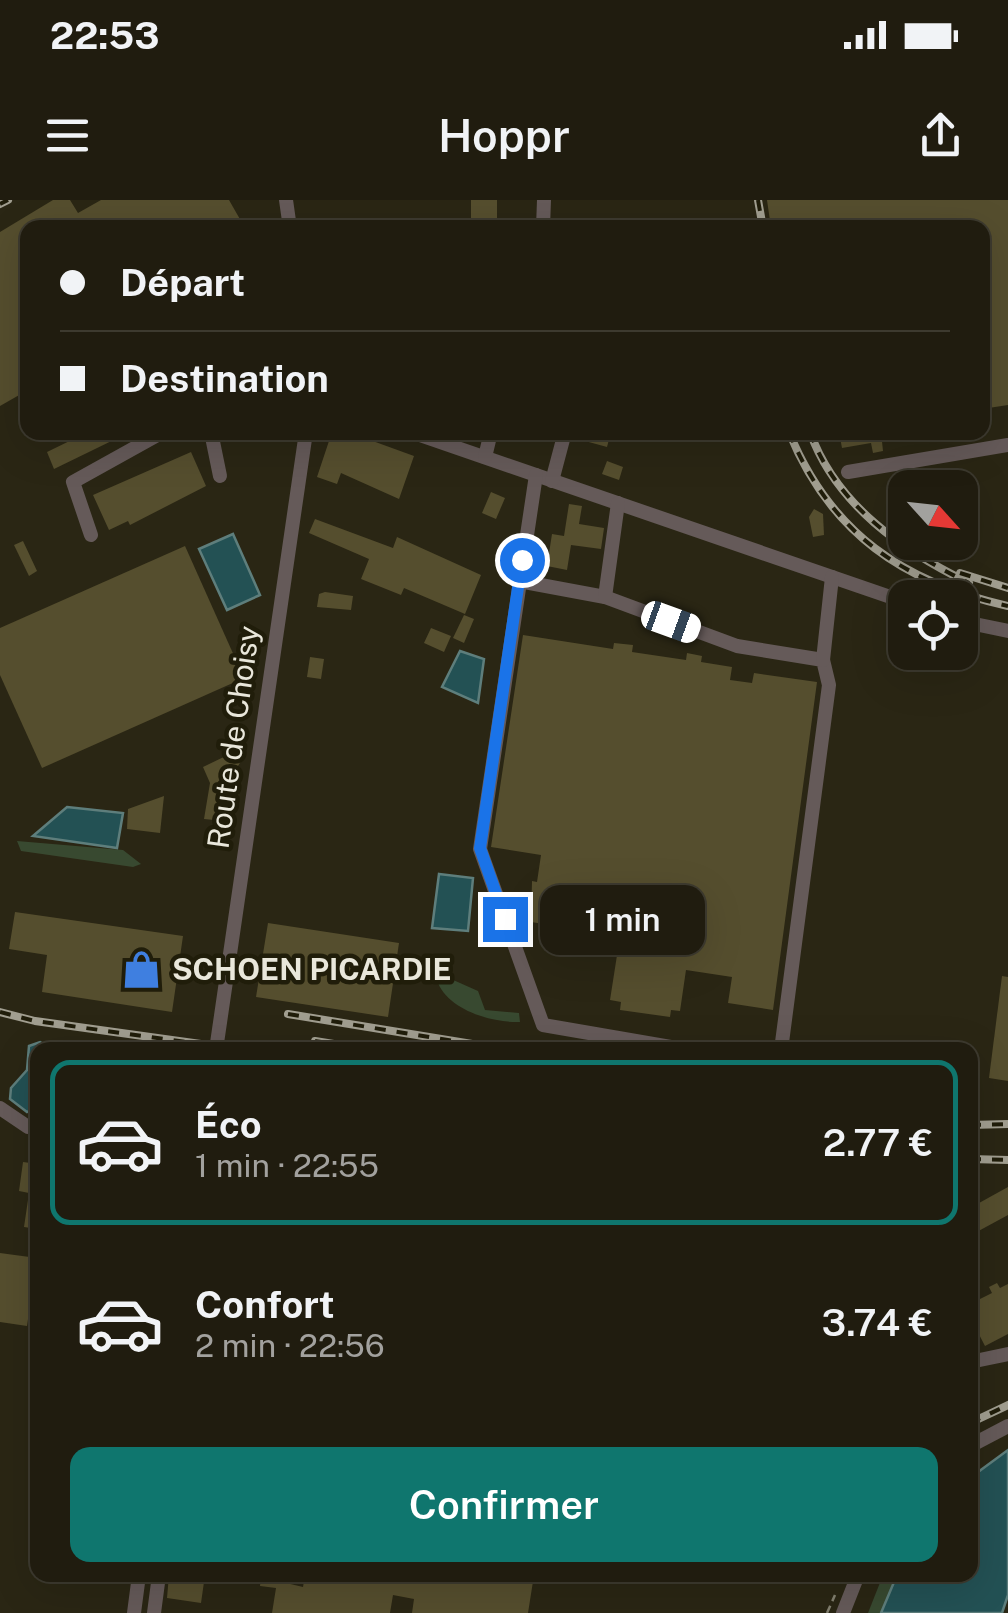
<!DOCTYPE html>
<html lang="fr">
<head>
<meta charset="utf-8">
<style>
  :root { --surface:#201c0f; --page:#2d291d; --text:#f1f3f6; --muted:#a2a19e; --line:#3d3a2f; --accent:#0f766e }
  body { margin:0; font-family:"Public Sans",sans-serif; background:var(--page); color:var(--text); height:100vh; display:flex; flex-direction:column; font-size:38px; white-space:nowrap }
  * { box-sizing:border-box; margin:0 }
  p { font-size:32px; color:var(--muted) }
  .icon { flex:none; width:55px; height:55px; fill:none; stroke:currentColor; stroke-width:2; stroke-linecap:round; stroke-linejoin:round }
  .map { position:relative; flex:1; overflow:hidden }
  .details { position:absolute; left:30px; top:842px; width:948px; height:540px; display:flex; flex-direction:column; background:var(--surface); border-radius:20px; box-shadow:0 10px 40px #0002,0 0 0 2px var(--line) }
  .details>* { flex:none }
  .banner { position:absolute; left:20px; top:20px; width:970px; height:220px; border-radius:20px; box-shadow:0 10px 40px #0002,0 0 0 2px var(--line); display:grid; align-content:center; height:220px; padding:0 40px; background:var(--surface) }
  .needle { width:65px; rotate:117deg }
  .controls { position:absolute; left:888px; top:270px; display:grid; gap:20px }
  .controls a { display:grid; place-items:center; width:90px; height:90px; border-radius:20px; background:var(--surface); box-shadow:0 10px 40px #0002,0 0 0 2px var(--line); font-size:50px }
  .end { position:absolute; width:45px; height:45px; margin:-22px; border:12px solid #1a73e8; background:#fff; box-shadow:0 0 0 5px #fff }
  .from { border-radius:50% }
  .bubble { position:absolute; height:70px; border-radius:20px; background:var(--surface); box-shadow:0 10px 40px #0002,0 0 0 2px var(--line); font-size:32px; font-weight:600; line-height:70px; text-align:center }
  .car { position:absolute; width:30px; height:60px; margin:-30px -15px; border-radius:12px; box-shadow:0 0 8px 2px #0007; background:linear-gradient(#fff 24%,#345 0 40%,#fff 0 76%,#345 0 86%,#fff 0) }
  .banner b { display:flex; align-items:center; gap:35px; height:95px; font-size:38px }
  .banner b+b { border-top:2px solid var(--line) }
  .banner i { width:25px; height:25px; background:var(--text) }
  ul { padding:18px 0 0; list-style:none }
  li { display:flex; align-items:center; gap:30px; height:165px; margin:0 20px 15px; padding:0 20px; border:5px solid transparent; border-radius:20px }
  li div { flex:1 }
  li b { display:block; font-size:38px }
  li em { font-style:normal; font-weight:600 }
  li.active { border-color:var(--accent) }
  li>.icon { width:90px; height:90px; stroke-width:1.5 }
  .action { display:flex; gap:20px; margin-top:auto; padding:20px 40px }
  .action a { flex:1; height:115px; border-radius:20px; background:var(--accent); color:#fff; font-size:40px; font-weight:600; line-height:115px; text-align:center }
  .status { display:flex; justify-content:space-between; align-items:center; height:70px; padding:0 50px; background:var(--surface); direction:ltr }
  .status svg { height:28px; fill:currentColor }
  header { display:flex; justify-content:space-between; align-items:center; height:130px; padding:0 40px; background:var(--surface); font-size:45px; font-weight:600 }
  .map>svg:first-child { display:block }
  .green { fill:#384930 }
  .water { fill:#235154; stroke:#5e7e7c; stroke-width:2.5 }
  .building { fill:#554e2e }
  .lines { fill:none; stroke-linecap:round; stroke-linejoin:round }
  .path { stroke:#827f6f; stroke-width:2.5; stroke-dasharray:8 5; stroke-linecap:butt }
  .minor { stroke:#655a59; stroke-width:14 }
  .rail-casing { stroke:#a19e90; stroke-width:8 }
  .rail { stroke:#201d0a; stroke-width:4; stroke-dasharray:11; stroke-linecap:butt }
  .route { stroke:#1a73e8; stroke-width:12 }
  .labels { text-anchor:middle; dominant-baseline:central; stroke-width:9; stroke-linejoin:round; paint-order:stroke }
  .street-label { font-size:30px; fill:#e9e7db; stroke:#201d0a }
  .poi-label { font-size:30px; font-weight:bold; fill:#e9e7db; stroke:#201d0a; text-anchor:start }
</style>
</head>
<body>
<div class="status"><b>22:53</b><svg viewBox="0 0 49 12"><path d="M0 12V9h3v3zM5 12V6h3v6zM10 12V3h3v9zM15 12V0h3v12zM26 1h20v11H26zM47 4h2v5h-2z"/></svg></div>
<header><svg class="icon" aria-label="menu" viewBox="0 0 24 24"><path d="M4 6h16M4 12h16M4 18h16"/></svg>Hoppr<svg class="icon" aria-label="share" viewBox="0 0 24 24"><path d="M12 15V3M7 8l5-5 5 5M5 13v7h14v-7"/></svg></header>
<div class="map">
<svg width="1008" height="1413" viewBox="0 0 1008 1413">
  <rect width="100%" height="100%" fill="#2a2614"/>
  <!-- green -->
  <g class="green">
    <path d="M17 641 123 650 141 664 133 667 21 651Z"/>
    <path d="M451 779 478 791 485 810 519 813 520 822C492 823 449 810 438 783Z"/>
    <path d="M883 1375H897L881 1413H868Z"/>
  </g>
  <!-- water -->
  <g class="water">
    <path d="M233 334 260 395 227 410 199 349Z"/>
    <path d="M460 451 484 459 478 503 442 487Z"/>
    <path d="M67 607 123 613 117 648 33 636Z"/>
    <path d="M439 674 473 678 468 731 432 728Z"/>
    <path d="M40 842 54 850H38L37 907 27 912 10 899 11 888 27 870 29 846Z"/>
    <path d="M1008 1250V1395L1002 1413H881L897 1375H970V1278Z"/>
  </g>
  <!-- building -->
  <g class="building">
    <path d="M53 0H70L78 13 101 0H229L245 28H28V190L0 206V32Z"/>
    <rect x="471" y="0" width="26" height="28"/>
    <path d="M767 0H1008V205L982 209V28H771Z"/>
    <path d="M88 232H130L54 269 47 252Z"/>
    <path d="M332 232H348L414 256 399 299 341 273 337 284 317 277Z"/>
    <path d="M575 232H611L607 247 574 238Z"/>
    <path d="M839 232H881L883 251 873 253 871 243 842 248Z"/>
    <path d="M191 252 206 286 130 325 128 321 109 330 93 295Z"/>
    <path d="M607 261 623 267 619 280 602 274Z"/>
    <path d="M491 292 505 298 496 319 482 313Z"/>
    <path d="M569 304 582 306 579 324 604 328 601 349 571 345 567 370 547 366 552 334 564 336Z"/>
    <path d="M814 309 823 314 824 335 813 337 809 317Z"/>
    <path d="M315 319 393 348 397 337 481 375 465 414 404 388 401 395 361 379 369 359 309 333Z"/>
    <path d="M23 341 37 371 29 376 14 345Z"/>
    <path d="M185 346 244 478 42 568 0 475V428Z"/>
    <path d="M325 392 353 396 351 410 317 407 319 394Z"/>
    <path d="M464 415 474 419 464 443 453 438Z"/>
    <path d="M431 428 451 436 444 452 424 443Z"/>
    <path d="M523 435 613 449 614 443 633 445 632 452 686 460 687 453 702 456 701 462 732 467 730 480 752 483 754 473 817 482 773 810 728 803 732 777 686 770 680 811 671 810 670 817 620 810 621 802 610 800 620 736 531 722 532 681 537 682 541 655 491 647Z"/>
    <path d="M310 457 324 459 321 479 307 477Z"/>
    <path d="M232 553 241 561 229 581 240 583 236 611 218 609 214 620 204 619 210 583 203 567Z"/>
    <path d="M164 596 160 633 127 629 128 609Z"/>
    <path d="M15 712 183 736 172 812 42 792 47 755 9 749Z"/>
    <path d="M268 723 399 743 388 817 256 797Z"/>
    <path d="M1002 776 1008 777V881L989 878Z"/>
    <path d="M23 962 38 964V1029L24 1027 29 993 19 991Z"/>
    <path d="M1008 987V1015L973 1034 970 1008Z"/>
    <path d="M0 1053 37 1058 27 1126 0 1122Z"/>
    <path d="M997 1083 1000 1088 1008 1084V1134L985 1146 970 1117V1104L992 1093 989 1087Z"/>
    <path d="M169 1375H205L201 1403 167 1398Z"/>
    <path d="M305 1375 417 1377 534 1375 528 1413H412L414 1399 393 1395 390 1413H272L276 1388 260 1386 261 1377 303 1387Z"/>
  </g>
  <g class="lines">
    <!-- path -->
    <path class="path" d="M827 1413 835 1395"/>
    <!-- minor -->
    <g class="minor">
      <path d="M286 0 290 28"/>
      <path d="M543 28 544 0"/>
      <path d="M211 232 220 276"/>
      <path d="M411 232 905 402"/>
      <path d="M485 257 491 232"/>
      <path d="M848 272 1008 245"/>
      <path d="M536 275 480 649 543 825 688 850"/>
      <path d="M552 281 565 232"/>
      <path d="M91 335 73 282 163 232"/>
      <path d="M519 381 605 397 737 446 823 460 829 485 781 850"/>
      <path d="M605 397 618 303"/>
      <path d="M960 421 1008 431"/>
      <path d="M823 460 832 377"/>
      <path d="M216 850 306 232"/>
      <path d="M0 908 28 927 38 924"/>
      <path d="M35 1137 38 1138"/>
      <path d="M970 1162 1008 1154"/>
      <path d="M970 1246 1008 1226"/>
      <path d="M134 1413 139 1375"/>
      <path d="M154 1413 159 1375"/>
      <path d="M843 1413 858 1375"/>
    </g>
    <defs>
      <g id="rail">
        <path d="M758 0 763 28"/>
        <path d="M0 4 8 0"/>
        <path d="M789 232C830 333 904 383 1008 406"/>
        <path d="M810 232C836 305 903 351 969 383"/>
        <path d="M960 373 1008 388"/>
        <path d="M0 812 35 821 244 850"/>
        <path d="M288 814 509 850"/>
        <path d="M315 841 371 850"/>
        <path d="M970 925 1008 924"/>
        <path d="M970 959 1008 960"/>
        <path d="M970 1223 1008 1205"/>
      </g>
    </defs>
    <!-- rail casing -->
    <use href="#rail" class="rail-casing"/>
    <!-- rail -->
    <use href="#rail" class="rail"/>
  </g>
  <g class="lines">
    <!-- route -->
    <path class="route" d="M505 719 480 648 522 360"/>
  </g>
  <!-- icons -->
  <defs>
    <symbol id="shop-bare" viewBox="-9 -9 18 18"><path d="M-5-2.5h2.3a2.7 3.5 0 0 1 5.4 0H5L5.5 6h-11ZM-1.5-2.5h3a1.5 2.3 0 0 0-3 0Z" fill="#3f7fe0" stroke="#201d0a" stroke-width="2.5" paint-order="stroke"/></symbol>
  </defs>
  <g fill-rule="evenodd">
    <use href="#shop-bare" x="114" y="742" width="55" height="55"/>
  </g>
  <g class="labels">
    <!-- street labels -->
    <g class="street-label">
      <text transform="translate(233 537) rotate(-82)">Route de Choisy</text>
    </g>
    <!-- poi labels -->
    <g class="poi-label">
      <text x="172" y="769">SCHOEN PICARDIE</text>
    </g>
  </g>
</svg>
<div class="controls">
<a><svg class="needle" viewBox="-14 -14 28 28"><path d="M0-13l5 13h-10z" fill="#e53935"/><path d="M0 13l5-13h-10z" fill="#a2a19e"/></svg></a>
<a><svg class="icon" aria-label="locate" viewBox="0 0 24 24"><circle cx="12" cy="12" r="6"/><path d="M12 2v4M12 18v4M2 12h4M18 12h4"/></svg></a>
</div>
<i class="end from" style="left:522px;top:360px"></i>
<i class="end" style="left:505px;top:719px"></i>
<div class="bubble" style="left:540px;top:685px;width:165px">1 min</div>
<i class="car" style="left:671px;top:422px;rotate:110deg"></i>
<div class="banner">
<b><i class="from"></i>Départ</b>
<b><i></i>Destination</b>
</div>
<section class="details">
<ul>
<li class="active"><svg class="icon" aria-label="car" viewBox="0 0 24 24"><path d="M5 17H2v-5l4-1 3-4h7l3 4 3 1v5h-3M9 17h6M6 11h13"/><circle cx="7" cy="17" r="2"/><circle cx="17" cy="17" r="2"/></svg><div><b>Éco</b><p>1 min · 22:55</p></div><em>2.77 €</em></li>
<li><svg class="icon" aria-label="car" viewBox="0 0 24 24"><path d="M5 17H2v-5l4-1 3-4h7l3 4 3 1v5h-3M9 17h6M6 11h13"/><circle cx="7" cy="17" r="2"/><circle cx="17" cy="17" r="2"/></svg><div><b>Confort</b><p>2 min · 22:56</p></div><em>3.74 €</em></li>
</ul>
<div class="action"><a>Confirmer</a></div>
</section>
</div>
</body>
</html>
